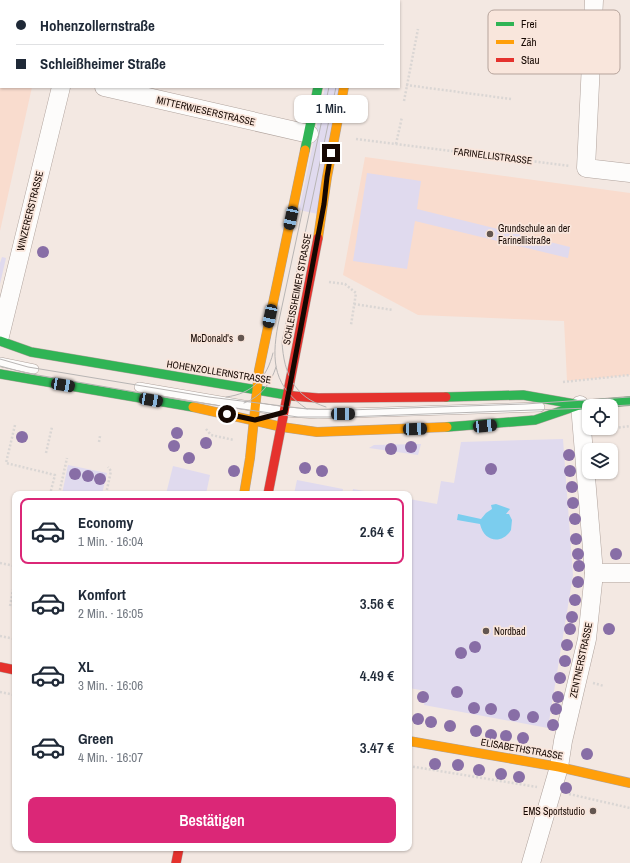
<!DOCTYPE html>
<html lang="de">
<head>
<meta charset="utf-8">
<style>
  :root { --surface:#fff; --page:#f6f6f7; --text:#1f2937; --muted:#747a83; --line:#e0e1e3; --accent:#db2777 }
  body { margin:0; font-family:"Archivo Narrow",sans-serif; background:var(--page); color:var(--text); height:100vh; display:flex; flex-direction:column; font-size:15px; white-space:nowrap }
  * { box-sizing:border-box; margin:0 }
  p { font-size:13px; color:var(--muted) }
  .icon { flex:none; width:22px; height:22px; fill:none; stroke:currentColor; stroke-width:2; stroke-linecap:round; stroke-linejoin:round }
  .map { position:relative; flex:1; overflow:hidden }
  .panel { position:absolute; left:12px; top:491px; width:400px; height:360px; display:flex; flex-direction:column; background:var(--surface); border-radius:8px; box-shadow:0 1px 3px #0004 }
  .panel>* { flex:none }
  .hud { position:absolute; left:0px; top:0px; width:400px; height:88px; box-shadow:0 1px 3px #0004; display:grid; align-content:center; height:88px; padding:0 16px; background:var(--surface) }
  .controls { position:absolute; left:582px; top:399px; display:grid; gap:8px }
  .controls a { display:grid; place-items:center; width:36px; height:36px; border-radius:8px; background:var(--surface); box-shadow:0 1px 3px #0004; font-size:20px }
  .end { position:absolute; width:18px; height:18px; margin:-9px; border:5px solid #160802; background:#fff; box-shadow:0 0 0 2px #fff }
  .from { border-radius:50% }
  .bubble { position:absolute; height:28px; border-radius:8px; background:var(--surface); box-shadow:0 1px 3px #0004; font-size:13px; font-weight:600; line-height:28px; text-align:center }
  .car { position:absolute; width:12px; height:24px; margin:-12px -6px; border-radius:5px; box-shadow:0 0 3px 1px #0007; background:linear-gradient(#222 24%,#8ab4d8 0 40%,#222 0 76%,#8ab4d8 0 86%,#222 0) }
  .hud b { display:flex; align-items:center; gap:14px; height:38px; font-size:15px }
  .hud b+b { border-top:1px solid var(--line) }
  .hud i { width:10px; height:10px; background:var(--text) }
  ul { padding:7px 0 0; list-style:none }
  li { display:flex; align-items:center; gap:12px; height:66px; margin:0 8px 6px; padding:0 8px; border:2px solid transparent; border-radius:8px }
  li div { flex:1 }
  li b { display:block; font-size:15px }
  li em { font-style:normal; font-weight:600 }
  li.active { border-color:var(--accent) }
  li>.icon { width:36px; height:36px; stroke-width:1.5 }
  .button { display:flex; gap:8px; margin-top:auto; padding:8px 16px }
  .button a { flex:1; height:46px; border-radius:8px; background:var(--accent); color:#fff; font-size:16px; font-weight:600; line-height:46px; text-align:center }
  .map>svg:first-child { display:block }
  .built { fill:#f9dcce }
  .green { fill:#e0daee }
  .water { fill:#7bcdee }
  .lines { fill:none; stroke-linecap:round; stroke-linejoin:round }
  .lane-casing { stroke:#b0a39d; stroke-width:10 }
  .street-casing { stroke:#b0a39d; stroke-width:19 }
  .fast-casing { stroke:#b0a39d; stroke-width:10 }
  .slow-casing { stroke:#b0a39d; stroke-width:10 }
  .jam-casing { stroke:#b0a39d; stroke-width:10 }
  .path { stroke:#dad6d4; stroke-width:2.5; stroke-dasharray:2 2; stroke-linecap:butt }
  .lane { stroke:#fdfcfb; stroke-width:9 }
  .street { stroke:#fdfcfb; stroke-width:18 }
  .fast { stroke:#30b455; stroke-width:9 }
  .slow { stroke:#ff9f0a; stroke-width:9 }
  .jam { stroke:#e5322d; stroke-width:9 }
  .tram { stroke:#b8b5b4; stroke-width:1 }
  .tree { fill:#886ea6 }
  .route { stroke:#160802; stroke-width:5 }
  .poi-dot { fill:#635650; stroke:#f9e6dc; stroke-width:1.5 }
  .labels { text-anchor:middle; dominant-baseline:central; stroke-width:3.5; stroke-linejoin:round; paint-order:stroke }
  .street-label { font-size:10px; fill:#160802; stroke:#f9e6dc }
  .poi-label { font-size:10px; fill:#160802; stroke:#f9e6dc; text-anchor:start }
  .key { fill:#f9e6dc; stroke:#b5a39b; stroke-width:1 }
  .key-label { font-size:11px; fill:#160802 }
</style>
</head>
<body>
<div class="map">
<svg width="630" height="863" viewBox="0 0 630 863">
  <rect width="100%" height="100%" fill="#f3e8e2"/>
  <!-- built -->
  <g class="built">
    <path d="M0 0H51L1 1V87H32L0 231Z"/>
    <path d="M365 157 630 193V375L567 381 564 321 418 315 343 275Z"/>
  </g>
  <!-- green -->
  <g class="green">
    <path d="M325 87H340L318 214 299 210Z"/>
    <path d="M367 173 421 181 417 209 570 247 568 258 415 221 407 269 353 261Z"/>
    <path d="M2 257 6 258 0 284V263Z"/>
    <path d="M563 439 573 575 548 728 424 705 426 691 409 688V499L437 504 441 481 454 483 461 442Z"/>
    <path d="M421 444 418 455 369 448 374 445Z"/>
    <path d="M68 465 107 473 102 494H62Z"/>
    <path d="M173 466 210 475 206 494H166Z"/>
    <path d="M297 480 343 489 342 494H294Z"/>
    <path d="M353 489 381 494H352Z"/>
  </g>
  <!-- water -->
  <path class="water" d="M496 504 510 509 506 514H509L512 520 511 530C502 545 484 542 480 524L457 520 458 514 481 519 486 513 492 509 491 505Z"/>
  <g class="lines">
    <defs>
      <g id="lane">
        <path d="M0 362 34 369"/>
        <path d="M139 387 285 412 318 414 540 407"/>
      </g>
      <g id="street">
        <path d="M594 0 586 168 630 173"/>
        <path d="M79 1V0"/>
        <path d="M104 87 309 134"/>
        <path d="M0 336 61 87"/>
        <path d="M594 573H630"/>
        <path d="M531 863 559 767 563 741 587 639 594 573 580 405"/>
      </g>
      <g id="fast">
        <path d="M337 0V1"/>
        <path d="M361 0V1"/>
        <path d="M305 150 318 87"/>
        <path d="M0 341 31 352 293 396"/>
        <path d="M0 374 193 407"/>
        <path d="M446 397 523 395 580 405 630 401"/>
        <path d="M447 427 535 420 579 405"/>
      </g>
      <g id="slow">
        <path d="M318 238 327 177 344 87"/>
        <path d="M193 407 282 427 317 432 447 427"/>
        <path d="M244 494 250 458 259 370 305 150"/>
        <path d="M409 741 559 767 630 783"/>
      </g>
      <g id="jam">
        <path d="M293 396 318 398 446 397"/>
        <path d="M268 494 318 238"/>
        <path d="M0 667 15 670"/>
        <path d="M176 863 179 848"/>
      </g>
    </defs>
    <!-- lane casing -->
    <use href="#lane" class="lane-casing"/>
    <!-- street casing -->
    <use href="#street" class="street-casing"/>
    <!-- fast casing -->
    <use href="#fast" class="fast-casing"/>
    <!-- slow casing -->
    <use href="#slow" class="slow-casing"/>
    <!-- jam casing -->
    <use href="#jam" class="jam-casing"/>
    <!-- path -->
    <g class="path">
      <path d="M406 85 511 99"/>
      <path d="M404 101 418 29"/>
      <path d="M356 139 570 166"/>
      <path d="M396 144 402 117"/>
      <path d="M329 282 345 284 356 293 351 325"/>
      <path d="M354 304 393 310"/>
      <path d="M563 382 630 375"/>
      <path d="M15 425 6 463 55 475 50 494"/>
      <path d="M206 429 211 435 234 440"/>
      <path d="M599 430 630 426"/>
      <path d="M99 442 100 436"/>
      <path d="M46 453 52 427"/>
      <path d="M59 494 67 458"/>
      <path d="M106 494 111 471 108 467"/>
      <path d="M0 563 15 566"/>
      <path d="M10 606 14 585"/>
      <path d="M0 636 15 639"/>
      <path d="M593 683 604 686"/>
      <path d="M0 692 15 695"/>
      <path d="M409 766 537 787"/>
      <path d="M569 794 630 808"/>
    </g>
    <!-- lane -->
    <use href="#lane" class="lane"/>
    <!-- street -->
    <use href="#street" class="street"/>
    <!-- fast -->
    <use href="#fast" class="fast"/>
    <!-- slow -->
    <use href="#slow" class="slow"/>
    <!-- jam -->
    <use href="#jam" class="jam"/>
    <!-- tram -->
    <g class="tram">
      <path d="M346 1V0"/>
      <path d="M352 1 353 0"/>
      <path d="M0 359 28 367 209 397 307 409 348 410 525 404 630 397"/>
      <path d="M0 366 26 373 187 401 298 417H344L589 408"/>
      <path d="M226 397C252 394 267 378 273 353"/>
      <path d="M244 403C261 397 271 383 276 367"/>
      <path d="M611 406 630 405"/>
      <path d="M326 407C294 397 284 374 282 342L336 87"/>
      <path d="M307 409C274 387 271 362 278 325L329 87"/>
    </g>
  </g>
  <!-- trees -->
  <g class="tree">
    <circle cx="43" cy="252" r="6"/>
    <circle cx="177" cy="433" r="6"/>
    <circle cx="22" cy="437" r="6"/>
    <circle cx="206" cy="443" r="6"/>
    <circle cx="174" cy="446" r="6"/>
    <circle cx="411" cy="447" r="6"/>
    <circle cx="391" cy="449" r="6"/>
    <circle cx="569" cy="455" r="6"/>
    <circle cx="189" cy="458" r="6"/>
    <circle cx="305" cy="468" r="6"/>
    <circle cx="491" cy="469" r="6"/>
    <circle cx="234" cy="471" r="6"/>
    <circle cx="322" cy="471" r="6"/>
    <circle cx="570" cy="471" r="6"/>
    <circle cx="75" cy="474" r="6"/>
    <circle cx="88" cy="476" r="6"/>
    <circle cx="100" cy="479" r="6"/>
    <circle cx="572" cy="487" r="6"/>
    <circle cx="573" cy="503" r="6"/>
    <circle cx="575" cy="519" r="6"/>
    <circle cx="576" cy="539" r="6"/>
    <circle cx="578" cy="554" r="6"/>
    <circle cx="616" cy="554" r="6"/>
    <circle cx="579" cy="566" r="6"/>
    <circle cx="578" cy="582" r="6"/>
    <circle cx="575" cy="600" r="6"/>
    <circle cx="572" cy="617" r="6"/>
    <circle cx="570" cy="629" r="6"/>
    <circle cx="609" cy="629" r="6"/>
    <circle cx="567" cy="645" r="6"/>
    <circle cx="475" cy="647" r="6"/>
    <circle cx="461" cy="653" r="6"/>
    <circle cx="565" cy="661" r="6"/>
    <circle cx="560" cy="678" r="6"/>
    <circle cx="457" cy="692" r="6"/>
    <circle cx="423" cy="697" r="6"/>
    <circle cx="558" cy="697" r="6"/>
    <circle cx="474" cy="708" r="6"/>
    <circle cx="491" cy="709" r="6"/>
    <circle cx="556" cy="709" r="6"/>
    <circle cx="514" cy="715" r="6"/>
    <circle cx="533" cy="717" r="6"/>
    <circle cx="418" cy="719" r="6"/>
    <circle cx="431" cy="722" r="6"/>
    <circle cx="553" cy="725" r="6"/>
    <circle cx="450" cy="726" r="6"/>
    <circle cx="476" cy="731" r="6"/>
    <circle cx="491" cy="735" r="6"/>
    <circle cx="506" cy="736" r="6"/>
    <circle cx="523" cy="738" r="6"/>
    <circle cx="587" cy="754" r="6"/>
    <circle cx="435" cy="764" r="6"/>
    <circle cx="458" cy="765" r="6"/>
    <circle cx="479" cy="770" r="6"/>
    <circle cx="501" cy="774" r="6"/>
    <circle cx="519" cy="777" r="6"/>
    <circle cx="566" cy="788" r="6"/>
  </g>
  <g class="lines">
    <!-- route -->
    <path class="route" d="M227 414 255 420 285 412 324 204 327 177 331 153"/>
  </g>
  <!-- markers -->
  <g class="poi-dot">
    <circle cx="490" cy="234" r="4"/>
    <circle cx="241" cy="338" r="4"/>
    <circle cx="486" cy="631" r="4"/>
    <circle cx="593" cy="811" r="4"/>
  </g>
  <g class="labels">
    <!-- street labels -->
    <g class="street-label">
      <text transform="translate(206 111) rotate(13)">MITTERWIESERSTRASSE</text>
      <text transform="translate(493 156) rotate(7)">FARINELLISTRASSE</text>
      <text transform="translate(30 211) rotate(-76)">WINZERERSTRASSE</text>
      <text transform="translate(297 289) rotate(-79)">SCHLEISSHEIMER STRASSE</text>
      <text transform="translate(219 372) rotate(9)">HOHENZOLLERNSTRASSE</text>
      <text transform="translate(581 660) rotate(-78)">ZENTNERSTRASSE</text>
      <text transform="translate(522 749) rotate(10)">ELISABETHSTRASSE</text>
    </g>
    <!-- poi labels -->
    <g class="poi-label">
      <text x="498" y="228">Grundschule an der<tspan x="498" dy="12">Farinellistraße</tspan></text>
      <text x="233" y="338" text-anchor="end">McDonald's</text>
      <text x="494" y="631">Nordbad</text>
      <text x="585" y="811" text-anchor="end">EMS Sportstudio</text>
    </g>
  </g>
  <!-- legend -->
  <rect x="488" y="10" width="132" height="64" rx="6" class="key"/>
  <rect x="496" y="22" width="18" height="4" fill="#30b455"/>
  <rect x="496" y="40" width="18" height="4" fill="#ff9f0a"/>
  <rect x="496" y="58" width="18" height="4" fill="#e5322d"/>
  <g class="key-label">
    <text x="521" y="28">Frei</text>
    <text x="521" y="46">Zäh</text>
    <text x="521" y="64">Stau</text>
  </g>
</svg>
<div class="controls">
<a><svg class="icon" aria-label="locate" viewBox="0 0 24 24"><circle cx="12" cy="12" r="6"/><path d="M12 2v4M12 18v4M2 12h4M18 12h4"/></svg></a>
<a><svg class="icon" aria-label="layers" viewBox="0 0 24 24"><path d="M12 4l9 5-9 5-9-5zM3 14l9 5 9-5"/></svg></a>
</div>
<i class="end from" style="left:227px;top:414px"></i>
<i class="end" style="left:331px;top:153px"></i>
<div class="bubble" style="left:294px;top:95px;width:74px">1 Min.</div>
<i class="car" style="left:291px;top:218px;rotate:192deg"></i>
<i class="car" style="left:270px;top:316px;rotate:192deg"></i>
<i class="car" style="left:63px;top:385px;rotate:100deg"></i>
<i class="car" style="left:151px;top:400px;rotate:100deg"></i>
<i class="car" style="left:343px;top:414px;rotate:89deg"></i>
<i class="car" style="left:485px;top:426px;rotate:84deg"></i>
<i class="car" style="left:415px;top:429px;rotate:88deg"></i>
<div class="hud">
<b><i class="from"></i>Hohenzollernstraße</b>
<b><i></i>Schleißheimer Straße</b>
</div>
<section class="panel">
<ul>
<li class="active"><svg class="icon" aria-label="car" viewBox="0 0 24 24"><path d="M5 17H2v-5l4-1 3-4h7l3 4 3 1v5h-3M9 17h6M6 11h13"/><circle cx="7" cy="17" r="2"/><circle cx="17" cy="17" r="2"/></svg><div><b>Economy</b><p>1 Min. · 16:04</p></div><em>2.64 €</em></li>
<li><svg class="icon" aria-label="car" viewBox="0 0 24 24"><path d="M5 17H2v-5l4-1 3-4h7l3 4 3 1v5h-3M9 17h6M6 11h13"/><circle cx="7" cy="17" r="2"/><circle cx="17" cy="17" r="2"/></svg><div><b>Komfort</b><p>2 Min. · 16:05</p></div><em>3.56 €</em></li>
<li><svg class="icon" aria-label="car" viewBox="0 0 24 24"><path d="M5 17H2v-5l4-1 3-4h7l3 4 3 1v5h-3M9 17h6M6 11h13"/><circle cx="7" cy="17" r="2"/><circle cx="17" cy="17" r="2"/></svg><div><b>XL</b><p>3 Min. · 16:06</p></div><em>4.49 €</em></li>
<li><svg class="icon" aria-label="car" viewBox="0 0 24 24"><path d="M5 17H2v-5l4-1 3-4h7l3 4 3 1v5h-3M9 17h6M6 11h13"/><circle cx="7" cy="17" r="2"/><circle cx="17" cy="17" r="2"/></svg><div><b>Green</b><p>4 Min. · 16:07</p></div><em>3.47 €</em></li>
</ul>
<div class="button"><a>Bestätigen</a></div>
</section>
</div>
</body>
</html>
